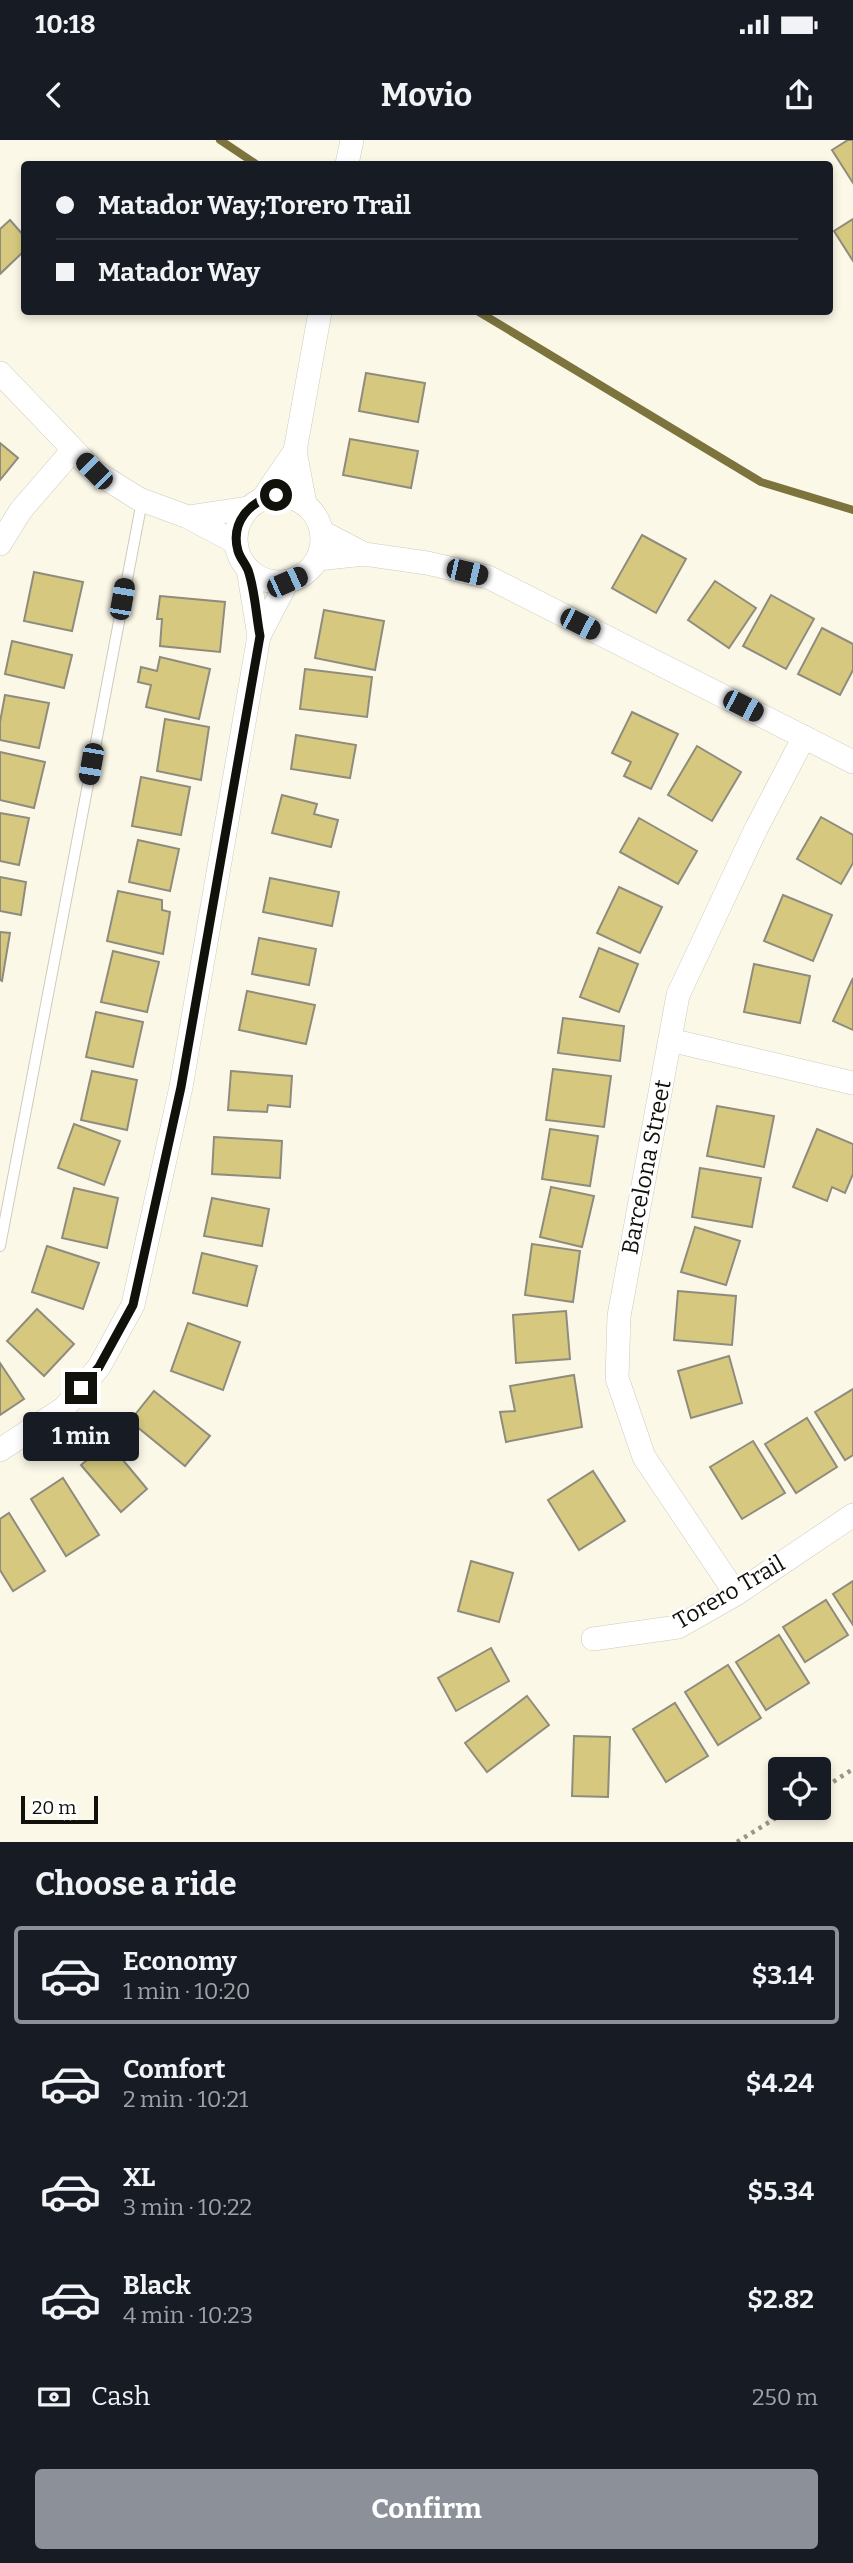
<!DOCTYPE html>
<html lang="en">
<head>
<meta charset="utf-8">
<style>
  :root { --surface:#171b24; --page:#242831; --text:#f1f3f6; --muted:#9ea1a6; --line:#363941; --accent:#8c9099 }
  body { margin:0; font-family:Bitter,serif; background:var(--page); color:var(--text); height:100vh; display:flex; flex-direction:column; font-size:26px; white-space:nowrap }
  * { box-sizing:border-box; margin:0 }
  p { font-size:23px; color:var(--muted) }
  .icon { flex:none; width:38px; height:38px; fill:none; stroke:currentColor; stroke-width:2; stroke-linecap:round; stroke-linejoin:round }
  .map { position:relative; height:1702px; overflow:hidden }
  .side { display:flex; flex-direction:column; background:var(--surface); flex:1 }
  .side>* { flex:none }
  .top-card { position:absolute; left:21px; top:21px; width:812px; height:154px; border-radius:7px; box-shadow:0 4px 10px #0003; display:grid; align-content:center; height:154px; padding:0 35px; background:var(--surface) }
  .buttons { position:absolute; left:768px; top:1617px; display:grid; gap:14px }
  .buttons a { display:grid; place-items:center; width:63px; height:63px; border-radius:7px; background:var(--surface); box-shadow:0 4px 10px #0003; font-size:35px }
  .scale { position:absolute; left:21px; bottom:18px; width:77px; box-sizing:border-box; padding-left:7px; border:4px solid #11110b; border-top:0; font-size:19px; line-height:24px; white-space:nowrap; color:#11110b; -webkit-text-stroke:5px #fff; paint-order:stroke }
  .end { position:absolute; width:32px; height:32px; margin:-16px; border:9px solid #11110b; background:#fff; box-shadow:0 0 0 4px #fff }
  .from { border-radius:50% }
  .bubble { position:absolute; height:49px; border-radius:7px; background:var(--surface); box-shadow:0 4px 10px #0003; font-size:23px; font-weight:700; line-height:49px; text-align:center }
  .car { position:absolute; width:21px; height:42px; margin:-21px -10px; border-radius:9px; box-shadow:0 0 5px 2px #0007; background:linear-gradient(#222 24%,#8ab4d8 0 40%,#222 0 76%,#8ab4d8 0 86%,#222 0) }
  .top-card b { display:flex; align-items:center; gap:24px; height:66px; font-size:26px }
  .top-card b+b { border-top:2px solid var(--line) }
  .top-card i { width:18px; height:18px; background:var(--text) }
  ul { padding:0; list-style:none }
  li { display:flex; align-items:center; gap:21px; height:98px; margin:0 14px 10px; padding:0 21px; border:4px solid transparent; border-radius:7px }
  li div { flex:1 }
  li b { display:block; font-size:26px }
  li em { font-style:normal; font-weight:700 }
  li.current { border-color:var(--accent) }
  li>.icon { width:63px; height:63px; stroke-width:1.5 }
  h2 { padding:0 35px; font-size:32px; line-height:84px }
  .pay { display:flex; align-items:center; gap:18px; height:77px; padding:0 35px; font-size:26px }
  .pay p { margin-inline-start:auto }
  .primary-button { display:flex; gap:14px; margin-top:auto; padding:14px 35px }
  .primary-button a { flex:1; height:80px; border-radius:7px; background:var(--accent); color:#fff; font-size:28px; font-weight:700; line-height:80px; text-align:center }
  .status { display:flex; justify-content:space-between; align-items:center; height:49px; padding:0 35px; background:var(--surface); direction:ltr }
  .status svg { height:19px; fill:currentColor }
  header { display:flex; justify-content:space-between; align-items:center; height:91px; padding:0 35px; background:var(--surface); font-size:32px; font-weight:700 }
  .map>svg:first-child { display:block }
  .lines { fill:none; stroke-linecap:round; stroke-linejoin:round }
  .stream { stroke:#7c733d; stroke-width:8 }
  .building { fill:#d6c97f; stroke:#8f8c7e; stroke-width:2 }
  .service-casing { stroke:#cdcbbb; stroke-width:12 }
  .minor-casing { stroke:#cdcbbb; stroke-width:24 }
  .path { stroke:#97968a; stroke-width:4.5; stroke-dasharray:3.5 5; stroke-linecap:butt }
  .service { stroke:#fff; stroke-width:10 }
  .minor { stroke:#fff; stroke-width:23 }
  .route { stroke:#11110b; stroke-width:9 }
  .labels { text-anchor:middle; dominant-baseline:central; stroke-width:5; stroke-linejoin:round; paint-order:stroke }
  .street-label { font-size:23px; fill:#11110b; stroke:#fff }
</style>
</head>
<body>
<div class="status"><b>10:18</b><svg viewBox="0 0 49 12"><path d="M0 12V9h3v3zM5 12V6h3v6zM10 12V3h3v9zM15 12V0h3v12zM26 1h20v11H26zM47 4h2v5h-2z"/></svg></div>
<header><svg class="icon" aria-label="back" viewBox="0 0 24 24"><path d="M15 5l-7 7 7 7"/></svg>Movio<svg class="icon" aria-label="share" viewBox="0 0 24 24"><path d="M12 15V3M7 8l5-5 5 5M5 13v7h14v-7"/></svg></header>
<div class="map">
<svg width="853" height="1702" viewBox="0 0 853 1702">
  <rect width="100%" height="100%" fill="#fbf8e8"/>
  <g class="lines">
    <!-- stream -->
    <g class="stream">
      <path d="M220 0 256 24"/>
      <path d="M479 172 761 342 853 370"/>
    </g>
  </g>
  <!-- building -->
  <g class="building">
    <path d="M848 0H853V43L832 10Z"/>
    <path d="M853 79V121L834 91Z"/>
    <path d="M10 80 24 96V111L0 134V89Z"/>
    <path d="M366 233 425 243 418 282 359 271Z"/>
    <path d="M350 299 418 311 411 348 343 335Z"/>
    <path d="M0 303 18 318 0 340Z"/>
    <path d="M642 395 686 419 656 473 612 448Z"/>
    <path d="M34 432 83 442 72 491 24 481Z"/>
    <path d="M715 441 756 468 729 508 688 480Z"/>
    <path d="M771 455 814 479 786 529 743 506Z"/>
    <path d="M160 456 225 462 220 512 160 506 162 479H157Z"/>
    <path d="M324 470 384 481 375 530 315 518Z"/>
    <path d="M822 488 853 504V530L840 555 798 534Z"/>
    <path d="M12 501 72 515 64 548 5 534Z"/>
    <path d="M160 517 210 529 199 579 146 567 151 545 138 542 141 527 157 531Z"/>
    <path d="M305 529 372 537 367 577 300 569Z"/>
    <path d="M5 555 49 563 39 608 0 600V582Z"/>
    <path d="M632 572 678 594 651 649 624 636 631 622 612 613Z"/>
    <path d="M165 579 209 587 201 640 157 631Z"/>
    <path d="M296 595 356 605 350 638 291 629Z"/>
    <path d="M697 606 741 632 712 681 668 655Z"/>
    <path d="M0 612 45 622 34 668 0 660Z"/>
    <path d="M141 637 190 647 181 695 132 686Z"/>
    <path d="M282 655 317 664 314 674 338 680 331 707 272 693Z"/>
    <path d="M0 673 29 678 19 725 0 721Z"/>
    <path d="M821 677 853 695V723L841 744 797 719Z"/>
    <path d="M639 678 697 711 678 744 620 712Z"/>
    <path d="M138 700 179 709 170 751 129 742Z"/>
    <path d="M0 737 26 742 21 775 0 771Z"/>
    <path d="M270 738 339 752 332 786 263 772Z"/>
    <path d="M619 747 662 767 640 813 597 793Z"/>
    <path d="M118 751 162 760V770L170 772 163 814 107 801Z"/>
    <path d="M783 755 832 775 813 821 764 801Z"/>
    <path d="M0 792 10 793 2 841 0 840Z"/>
    <path d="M259 798 316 809 309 845 252 834Z"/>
    <path d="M599 808 638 824 619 872 580 857Z"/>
    <path d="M113 811 159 822 147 872 101 862Z"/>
    <path d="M754 824 810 836 800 883 744 872Z"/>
    <path d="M853 838V890L833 881Z"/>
    <path d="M247 851 315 865 306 904 239 890Z"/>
    <path d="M96 872 143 882 133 927 86 917Z"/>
    <path d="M563 878 624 886 620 921 558 913Z"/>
    <path d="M553 929 611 936 604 987 546 980Z"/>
    <path d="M92 931 137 940 127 990 81 980Z"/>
    <path d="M231 931 292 936 290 967 268 965 267 972 228 970Z"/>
    <path d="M717 966 774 976 764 1027 707 1016Z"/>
    <path d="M74 984 120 1001 104 1045 58 1028Z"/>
    <path d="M550 989 598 996 590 1046 542 1039Z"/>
    <path d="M817 989 853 1004V1034L845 1053 832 1047 827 1061 793 1047Z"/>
    <path d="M214 997 282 1001 280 1038 212 1034Z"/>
    <path d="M700 1028 761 1038 752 1087 692 1077Z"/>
    <path d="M551 1047 594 1056 582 1107 540 1097Z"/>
    <path d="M74 1048 118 1058 107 1108 62 1098Z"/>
    <path d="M212 1058 269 1069 262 1106 204 1096Z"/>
    <path d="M695 1087 740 1101 726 1145 681 1132Z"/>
    <path d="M532 1104 580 1111 573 1162 525 1155Z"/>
    <path d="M47 1106 99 1123 83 1169 32 1152Z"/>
    <path d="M202 1113 257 1126 247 1166 193 1153Z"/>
    <path d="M678 1151 736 1156 732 1205 674 1200Z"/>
    <path d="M37 1169 74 1204 44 1236 7 1201Z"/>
    <path d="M566 1171 570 1219 516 1223 513 1175Z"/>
    <path d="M188 1183 240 1202 223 1250 171 1231Z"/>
    <path d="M729 1216 742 1263 691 1278 678 1231Z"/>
    <path d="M0 1223 24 1259 0 1275Z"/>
    <path d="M574 1235 582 1287 506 1302 500 1272 515 1271 510 1246Z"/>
    <path d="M853 1249V1315L845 1320 815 1272Z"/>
    <path d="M154 1251 210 1296 185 1326 130 1281Z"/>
    <path d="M807 1278 837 1327 796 1353 765 1304Z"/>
    <path d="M753 1301 785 1353 742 1379 710 1327Z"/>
    <path d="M108 1302 147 1349 121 1372 81 1325Z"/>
    <path d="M593 1331 625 1381 579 1410 548 1360Z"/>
    <path d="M63 1338 99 1395 66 1416 31 1359Z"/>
    <path d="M9 1373 45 1431 13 1451 0 1430V1379Z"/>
    <path d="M471 1421 513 1433 499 1482 458 1471Z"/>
    <path d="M853 1441V1485L833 1454Z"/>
    <path d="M826 1460 848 1495 805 1522 783 1487Z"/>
    <path d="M779 1495 809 1543 766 1570 736 1522Z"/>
    <path d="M491 1508 509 1541 456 1571 438 1538Z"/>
    <path d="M728 1525 761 1578 718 1605 685 1552Z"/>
    <path d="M527 1556 549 1585 487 1632 465 1603Z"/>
    <path d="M675 1563 708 1616 666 1642 633 1589Z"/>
    <path d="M574 1596 610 1597 608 1657 572 1656Z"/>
  </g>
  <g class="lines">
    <defs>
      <path id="service" d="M0 1106 142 361"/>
      <g id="minor">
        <path d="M347 24 352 0"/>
        <path d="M0 233 94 331 139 359 188 377"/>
        <path d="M295 311 320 172"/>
        <circle cx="279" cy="399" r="43"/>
        <path d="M263 358 295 311 305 364"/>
        <path d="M235 402 188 377 248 368"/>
        <path d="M0 404 21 370 73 310"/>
        <path d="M364 414 427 423 488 437 853 622"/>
        <path d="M318 419 364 414 322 392"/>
        <path d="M248 429 259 496 287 442"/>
        <path d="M670 900 853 943"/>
        <path d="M0 1310 64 1268 99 1227 133 1165 181 947 259 496"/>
        <path d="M736 1454 644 1317 617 1238 619 1176 678 855 756 689 804 597"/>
        <path d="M593 1499 678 1487 736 1454 853 1375"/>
      </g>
    </defs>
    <!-- service casing -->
    <use href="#service" class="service-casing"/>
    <!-- minor casing -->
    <use href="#minor" class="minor-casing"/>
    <!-- path -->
    <g class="path">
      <path d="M819 1651 853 1629"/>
      <path d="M737 1702 792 1668"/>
    </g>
    <!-- service -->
    <use href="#service" class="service"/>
    <!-- minor -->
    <use href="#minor" class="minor"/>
  </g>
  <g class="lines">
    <!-- route -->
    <path class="route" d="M81 1248 99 1227 133 1165 181 947 260 496C256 475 255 450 248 430 245 423 240 418 238 411 230 382 250 361 276 355"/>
  </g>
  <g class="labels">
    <!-- street labels -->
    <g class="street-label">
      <text transform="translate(646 1027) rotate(-79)">Barcelona Street</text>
      <text transform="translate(729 1452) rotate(-30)">Torero Trail</text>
    </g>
  </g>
</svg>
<div class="buttons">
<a><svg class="icon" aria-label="locate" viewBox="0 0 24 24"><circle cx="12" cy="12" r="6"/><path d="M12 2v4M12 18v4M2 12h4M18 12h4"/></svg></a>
</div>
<div class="scale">20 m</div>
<i class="end from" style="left:276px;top:355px"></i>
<i class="end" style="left:81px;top:1248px"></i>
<div class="bubble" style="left:23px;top:1272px;width:116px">1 min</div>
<i class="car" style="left:94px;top:331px;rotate:315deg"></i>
<i class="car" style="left:467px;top:432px;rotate:103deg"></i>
<i class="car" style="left:287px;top:442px;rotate:66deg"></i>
<i class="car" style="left:122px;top:459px;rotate:10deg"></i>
<i class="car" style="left:580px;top:484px;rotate:117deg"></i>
<i class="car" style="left:743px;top:566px;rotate:117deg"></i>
<i class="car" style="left:91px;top:624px;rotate:190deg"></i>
<div class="top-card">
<b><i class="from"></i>Matador Way;Torero Trail</b>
<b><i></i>Matador Way</b>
</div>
</div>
<section class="side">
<h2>Choose a ride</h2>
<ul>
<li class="current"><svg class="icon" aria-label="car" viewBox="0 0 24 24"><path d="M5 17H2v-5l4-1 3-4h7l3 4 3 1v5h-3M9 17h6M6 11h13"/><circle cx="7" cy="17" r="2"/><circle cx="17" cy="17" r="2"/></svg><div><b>Economy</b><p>1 min · 10:20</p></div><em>$3.14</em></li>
<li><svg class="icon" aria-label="car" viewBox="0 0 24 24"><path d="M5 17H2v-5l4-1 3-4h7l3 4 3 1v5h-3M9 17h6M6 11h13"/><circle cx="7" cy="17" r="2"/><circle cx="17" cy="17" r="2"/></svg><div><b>Comfort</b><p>2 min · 10:21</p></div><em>$4.24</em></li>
<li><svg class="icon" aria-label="car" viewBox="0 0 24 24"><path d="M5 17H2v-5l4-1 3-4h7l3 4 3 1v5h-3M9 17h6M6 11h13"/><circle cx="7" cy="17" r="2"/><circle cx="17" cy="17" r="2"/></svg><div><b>XL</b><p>3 min · 10:22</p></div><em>$5.34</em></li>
<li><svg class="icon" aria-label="car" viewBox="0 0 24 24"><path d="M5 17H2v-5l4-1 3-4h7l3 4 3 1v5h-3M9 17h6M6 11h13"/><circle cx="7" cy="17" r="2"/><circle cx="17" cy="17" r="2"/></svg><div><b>Black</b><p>4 min · 10:23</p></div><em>$2.82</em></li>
</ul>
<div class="pay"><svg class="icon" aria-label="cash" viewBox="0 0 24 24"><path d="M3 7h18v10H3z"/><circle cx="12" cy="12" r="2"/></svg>Cash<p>250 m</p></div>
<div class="primary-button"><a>Confirm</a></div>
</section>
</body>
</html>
